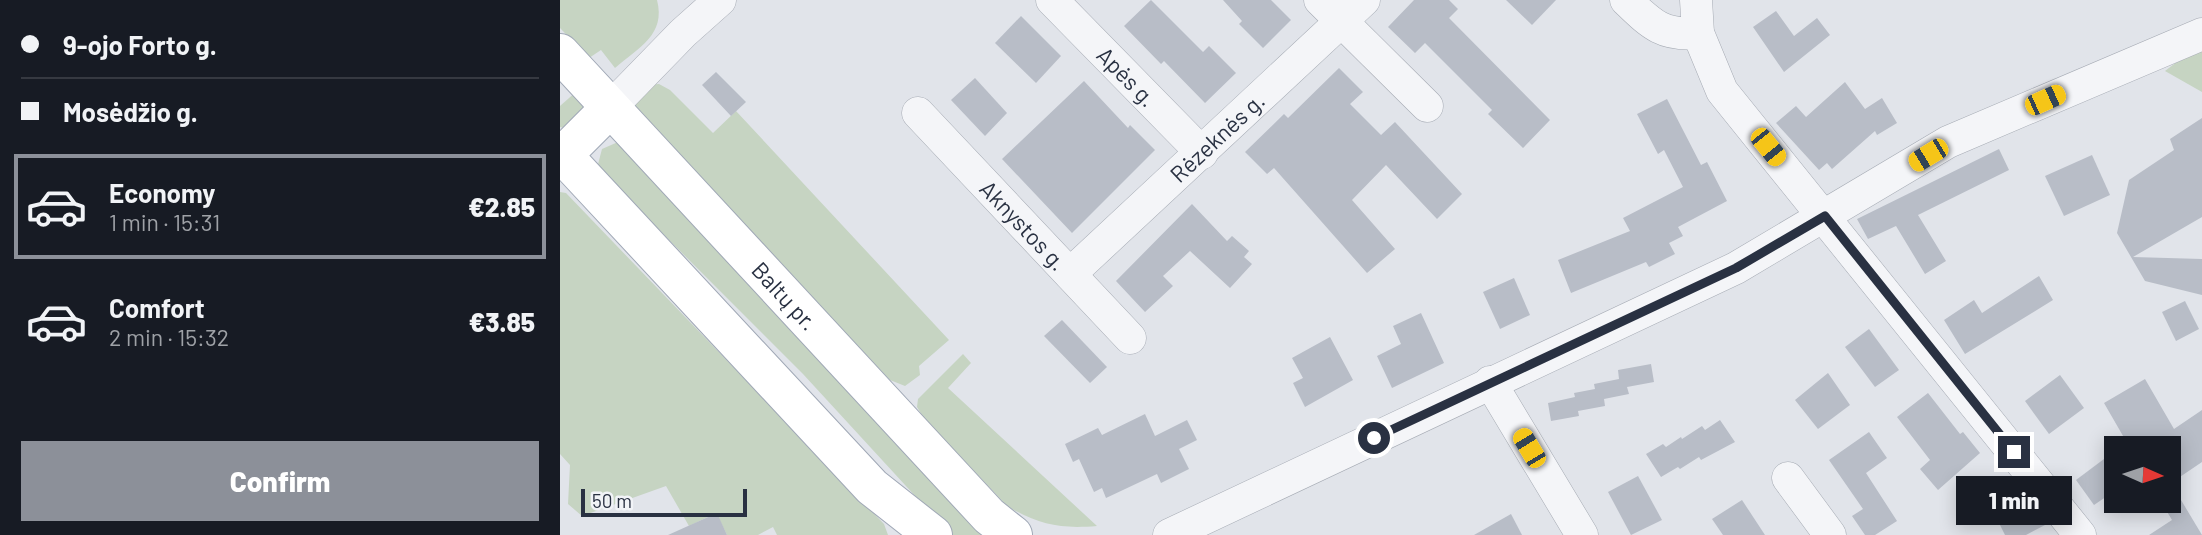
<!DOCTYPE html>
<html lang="en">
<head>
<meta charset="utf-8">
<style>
  :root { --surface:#171b24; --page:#242831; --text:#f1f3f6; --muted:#9ea1a6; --line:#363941; --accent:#8c9099 }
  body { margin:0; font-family:Barlow,sans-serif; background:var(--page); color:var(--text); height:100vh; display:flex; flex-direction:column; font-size:26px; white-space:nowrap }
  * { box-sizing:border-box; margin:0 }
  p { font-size:23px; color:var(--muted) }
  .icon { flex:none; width:38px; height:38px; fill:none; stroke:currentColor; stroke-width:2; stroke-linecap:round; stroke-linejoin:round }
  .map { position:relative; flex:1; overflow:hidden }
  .details { display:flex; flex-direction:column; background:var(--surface); width:560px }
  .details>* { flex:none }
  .guide { display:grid; align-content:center; height:154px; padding:0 21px; background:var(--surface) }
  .needle { width:46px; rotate:93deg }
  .buttons { position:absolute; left:1544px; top:436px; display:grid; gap:14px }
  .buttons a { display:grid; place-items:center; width:77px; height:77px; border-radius:0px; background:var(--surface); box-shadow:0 4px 18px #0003; font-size:35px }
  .scale { position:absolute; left:21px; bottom:18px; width:166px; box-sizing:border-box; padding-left:7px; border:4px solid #293142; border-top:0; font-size:19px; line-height:24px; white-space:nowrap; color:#293142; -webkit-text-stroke:5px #f1f3f7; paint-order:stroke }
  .end { position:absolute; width:32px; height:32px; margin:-16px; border:9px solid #293142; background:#fff; box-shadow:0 0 0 4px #fff }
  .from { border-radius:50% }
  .bubble { position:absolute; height:49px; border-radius:0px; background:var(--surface); box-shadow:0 4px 18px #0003; font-size:23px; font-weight:800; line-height:49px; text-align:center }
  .car { position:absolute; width:21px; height:42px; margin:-21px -10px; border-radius:9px; box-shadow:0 0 5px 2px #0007; background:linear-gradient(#f5c518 24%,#345 0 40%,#f5c518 0 76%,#345 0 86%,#f5c518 0) }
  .guide b { display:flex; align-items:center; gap:24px; height:66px; font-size:26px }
  .guide b+b { border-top:2px solid var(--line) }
  .guide i { width:18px; height:18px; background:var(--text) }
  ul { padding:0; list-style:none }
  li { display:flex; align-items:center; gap:21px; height:105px; margin:0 14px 10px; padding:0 7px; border:4px solid transparent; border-radius:0px }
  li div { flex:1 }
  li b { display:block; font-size:26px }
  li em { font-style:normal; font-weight:800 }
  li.active { border-color:var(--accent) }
  li>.icon { width:63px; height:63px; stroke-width:1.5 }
  .action { display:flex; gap:14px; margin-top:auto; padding:14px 21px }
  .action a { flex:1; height:80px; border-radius:0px; background:var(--accent); color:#fff; font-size:28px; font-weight:800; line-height:80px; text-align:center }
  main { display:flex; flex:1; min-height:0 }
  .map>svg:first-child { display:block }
  .green { fill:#c6d4c2 }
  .building { fill:#b8bdc7 }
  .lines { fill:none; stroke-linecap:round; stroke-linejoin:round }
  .minor-casing { stroke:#a6abb4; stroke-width:33 }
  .major-casing { stroke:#a0a8b6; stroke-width:40 }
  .minor { stroke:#f4f5f8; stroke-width:32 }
  .major { stroke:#fff; stroke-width:38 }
  .route { stroke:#293142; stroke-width:9 }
  .labels { text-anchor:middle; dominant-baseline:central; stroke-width:7; stroke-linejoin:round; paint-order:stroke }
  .street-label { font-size:23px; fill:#293142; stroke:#f1f3f7 }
</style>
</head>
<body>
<main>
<section class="details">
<div class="guide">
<b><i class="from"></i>9-ojo Forto g.</b>
<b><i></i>Mosėdžio g.</b>
</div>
<ul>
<li class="active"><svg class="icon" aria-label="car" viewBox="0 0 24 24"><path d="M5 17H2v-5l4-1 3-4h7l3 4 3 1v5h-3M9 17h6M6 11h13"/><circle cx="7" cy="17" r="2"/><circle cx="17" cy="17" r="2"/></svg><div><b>Economy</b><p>1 min · 15:31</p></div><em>€2.85</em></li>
<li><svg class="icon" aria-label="car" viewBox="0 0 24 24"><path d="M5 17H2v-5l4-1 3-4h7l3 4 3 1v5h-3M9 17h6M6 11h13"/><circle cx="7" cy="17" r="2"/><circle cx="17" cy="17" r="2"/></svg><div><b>Comfort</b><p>2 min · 15:32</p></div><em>€3.85</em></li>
</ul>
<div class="action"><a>Confirm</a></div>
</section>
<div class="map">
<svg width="1642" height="535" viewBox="0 0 1642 535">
  <rect width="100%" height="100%" fill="#e1e4ea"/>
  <!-- green -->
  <g class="green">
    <path d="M0 0H97C106 35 79 47 55 68L41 50 29 58 0 28Z"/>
    <path d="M1642 51V92L1605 71 1618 61Z"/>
    <path d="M99 84 110 90 153 133 176 111 389 340 359 366 360 375 345 386 330 380 72 108 87 85Z"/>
    <path d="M17 91 26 110 4 128 0 127V106Z"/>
    <path d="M58 142 426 535H391L243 374 37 168 42 149Z"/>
    <path d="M0 192 6 193 324 524 328 535H217L213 527 198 535H167L156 513 129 526 106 486 22 516 8 504 10 465 0 454Z"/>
    <path d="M403 354 411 363 388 388 537 526C500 529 479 525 447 506L363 417 357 407 358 399Z"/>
  </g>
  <!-- building -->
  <g class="building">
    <path d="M591 0 643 52 649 46 676 73 645 103 604 61 601 64 564 26Z"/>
    <path d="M663 0H711L731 20 703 48 679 24 682 21Z"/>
    <path d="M854 0H889L898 9 889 18 990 120 963 148 928 114 932 110 865 43 855 53 828 27Z"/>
    <path d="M946 0H996L972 25Z"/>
    <path d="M1216 11 1234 36 1257 18 1270 35 1224 72 1193 27Z"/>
    <path d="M461 16 501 56 476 83 435 43Z"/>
    <path d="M779 68 803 92 790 104 821 135 835 122 902 194 877 219 826 165 792 200 835 249 807 273 714 168 707 174 685 152 724 114 728 118Z"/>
    <path d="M156 72 186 102 171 116 142 85Z"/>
    <path d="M415 78 447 113 425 136 391 100Z"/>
    <path d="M524 81 568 128 570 125 595 150 512 233 442 159Z"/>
    <path d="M1285 82 1305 109 1322 98 1337 123 1317 135 1315 131 1272 169 1267 163 1259 170 1216 123 1236 106 1246 117Z"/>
    <path d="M1107 99 1141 165 1147 162 1167 201 1118 227 1123 236 1109 243 1115 254 1089 267 1086 262 1011 293 998 260 1070 231 1063 218 1123 187 1104 150 1098 154 1077 114Z"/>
    <path d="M1642 118V217L1573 257 1642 259V295L1585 281 1557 233 1569 180 1614 150 1610 139Z"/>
    <path d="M1439 149 1449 170 1358 215 1386 261 1365 274 1336 226 1308 239 1297 219Z"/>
    <path d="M1532 155 1550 195 1504 216 1485 176Z"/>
    <path d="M632 204 667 241 672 236 689 251 684 257 692 264 670 288 630 251 603 276 613 286 585 312 556 281Z"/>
    <path d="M1479 276 1493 300 1405 354 1384 320 1414 300 1422 313Z"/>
    <path d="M954 278 970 315 940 329 923 292Z"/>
    <path d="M1625 301 1639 329 1616 341 1602 312Z"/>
    <path d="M861 313 884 363 832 388 817 356 841 344 833 326Z"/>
    <path d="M502 320 547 367 530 383 484 336Z"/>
    <path d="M1309 329 1339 370 1315 387 1285 347Z"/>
    <path d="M770 337 793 380 745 407 733 383 743 378 732 358Z"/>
    <path d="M1091 364 1094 382 1067 387 1069 394 1044 399 1045 406 1018 411 1019 416 991 421 988 403 1015 397 1014 393 1035 389 1034 384 1059 379 1058 370Z"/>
    <path d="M1268 373 1290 405 1258 429 1235 400Z"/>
    <path d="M1500 375 1524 408 1489 434 1465 401Z"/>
    <path d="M1585 379 1614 429 1642 410V462L1608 485V448H1570L1544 403Z"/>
    <path d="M1368 393 1400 434 1403 432 1420 453 1378 490 1360 469 1370 460 1337 417Z"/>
    <path d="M585 414 595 436 627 420 637 440 619 449 629 469 601 483 597 474 546 498 542 488 534 492 519 459 513 462 505 444 538 428 542 435Z"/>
    <path d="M1160 420 1175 442 1141 460 1139 457 1120 469 1118 467 1101 477 1086 454 1103 444 1106 447 1121 437 1122 439 1142 426 1145 430Z"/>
    <path d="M1309 432 1327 458 1306 473 1337 521 1315 535H1305L1292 516 1303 509 1269 460Z"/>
    <path d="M1556 450V490L1534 505 1516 480Z"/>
    <path d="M1078 476 1102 520 1071 535 1048 492Z"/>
    <path d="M1182 500 1205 535H1163L1152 519Z"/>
    <path d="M1600 500H1621L1642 535H1589L1612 520Z"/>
    <path d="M1472 505 1487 524 1466 535H1445L1439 523Z"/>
    <path d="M157 513 167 535H108Z"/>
    <path d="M951 514 962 535H914Z"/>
  </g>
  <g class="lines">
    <defs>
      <g id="minor">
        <path id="s1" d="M492 0 642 153"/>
        <path d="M760 0 867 106"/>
        <path d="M1066 0C1091 24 1102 36 1138 33"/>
        <path d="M1136 0 1138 33 1162 91 1520 535"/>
        <path d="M50 108 123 33 160 0"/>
        <path id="s2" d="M358 113 570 338"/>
        <path id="s3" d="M510 274 804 0"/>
        <path d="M930 382 1022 535"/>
        <path d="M1228 478 1270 535"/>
        <path d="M609 535 1176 268 1388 142 1642 34"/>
      </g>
      <g id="major">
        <path id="s4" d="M0 53 429 516 453 535"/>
        <path d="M0 152 312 487 373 535"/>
        <path d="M3 155 50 108"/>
      </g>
    </defs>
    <!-- minor casing -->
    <use href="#minor" class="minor-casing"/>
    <!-- major casing -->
    <use href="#major" class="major-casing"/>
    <!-- minor -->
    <use href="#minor" class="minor"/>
    <!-- major -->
    <use href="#major" class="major"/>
  </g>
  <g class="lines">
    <!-- route -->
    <path class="route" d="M814 438 1176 268 1265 216 1454 452"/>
  </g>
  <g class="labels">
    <!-- street labels -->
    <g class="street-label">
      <text stroke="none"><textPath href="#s1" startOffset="107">Apės g.</textPath></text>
      <text stroke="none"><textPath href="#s3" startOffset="201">Rėzeknės g.</textPath></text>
      <text stroke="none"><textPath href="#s2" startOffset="154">Aknystos g.</textPath></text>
      <text stroke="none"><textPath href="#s4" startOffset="331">Baltų pr.</textPath></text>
    </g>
  </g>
</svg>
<div class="buttons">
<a><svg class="needle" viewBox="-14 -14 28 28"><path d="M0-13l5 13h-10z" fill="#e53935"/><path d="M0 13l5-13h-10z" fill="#9ea1a6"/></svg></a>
</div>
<div class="scale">50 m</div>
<i class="end from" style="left:814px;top:438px"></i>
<i class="end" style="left:1454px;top:452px"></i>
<div class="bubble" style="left:1396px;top:476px;width:116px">1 min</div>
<i class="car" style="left:1485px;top:100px;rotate:66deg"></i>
<i class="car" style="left:1208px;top:147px;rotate:141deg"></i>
<i class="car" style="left:1368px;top:155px;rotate:239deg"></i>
<i class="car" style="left:969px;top:448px;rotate:329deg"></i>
</div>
</main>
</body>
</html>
